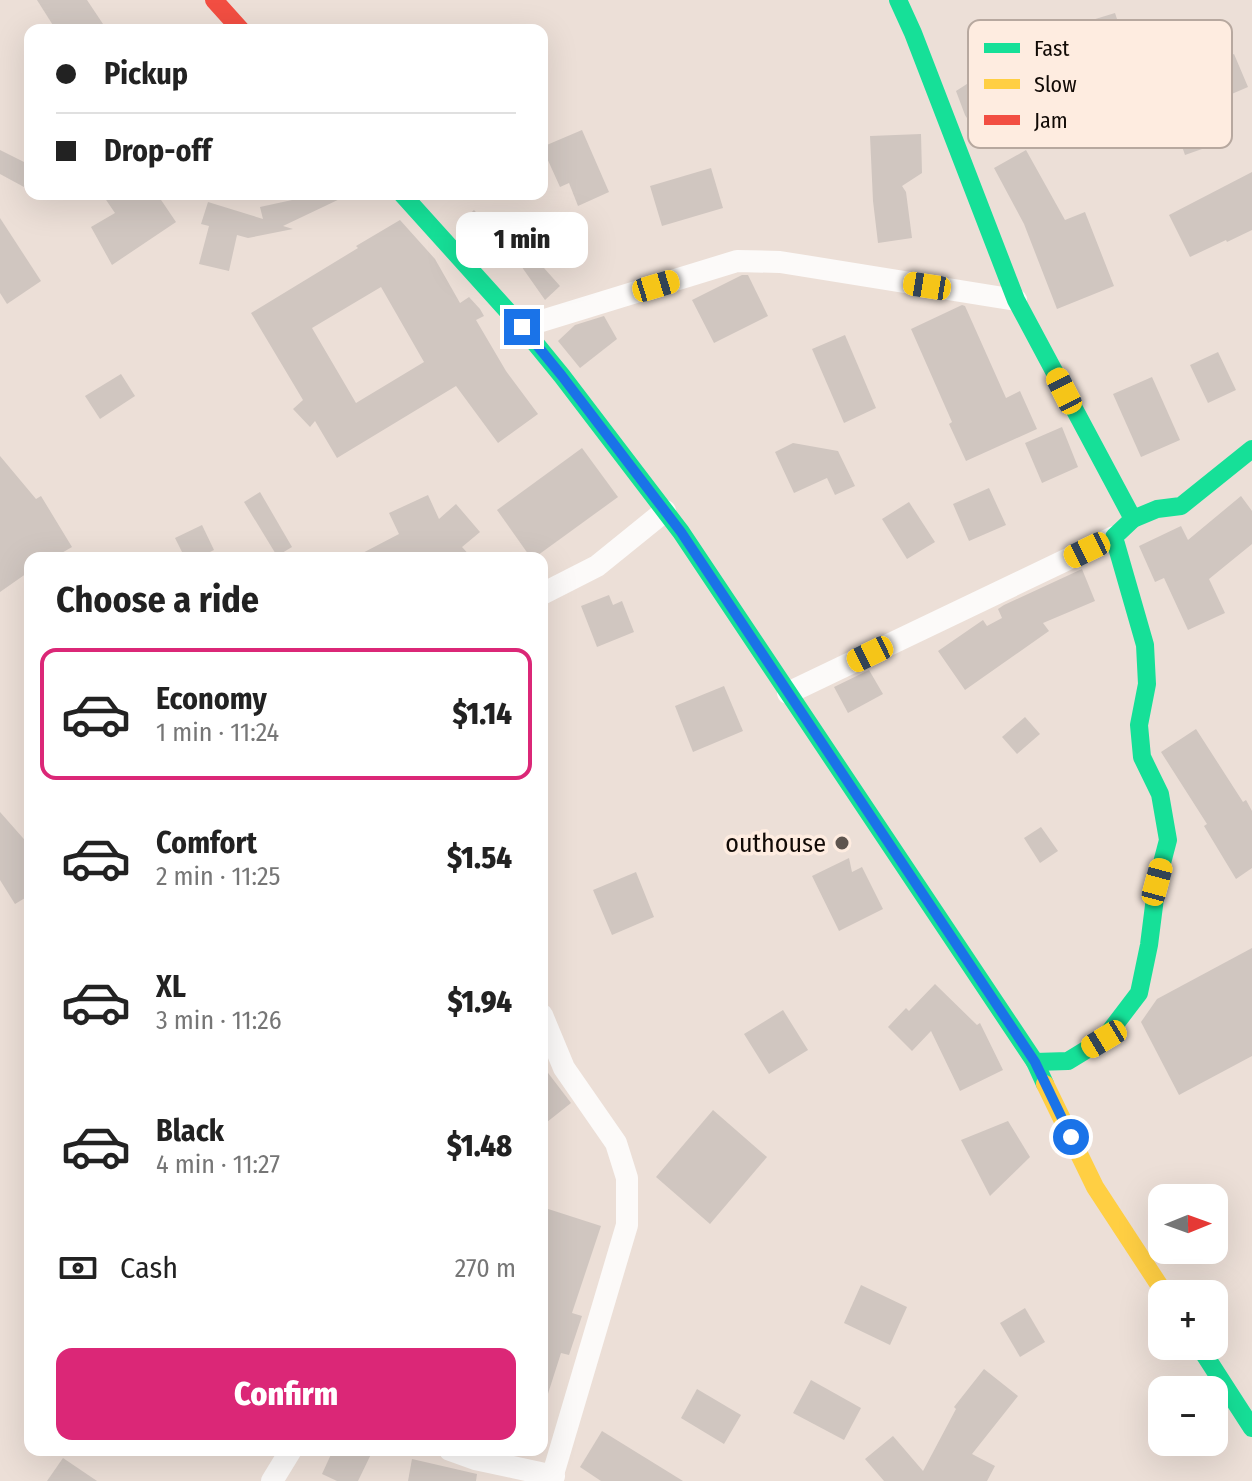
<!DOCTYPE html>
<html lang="en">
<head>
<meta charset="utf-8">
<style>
  :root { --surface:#fff; --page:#f6f6f6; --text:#222; --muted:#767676; --line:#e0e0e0; --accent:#db2777 }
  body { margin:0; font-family:"Fira Sans Condensed",sans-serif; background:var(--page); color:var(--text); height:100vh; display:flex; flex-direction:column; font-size:30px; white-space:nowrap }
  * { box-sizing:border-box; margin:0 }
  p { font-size:26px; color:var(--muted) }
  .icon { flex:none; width:44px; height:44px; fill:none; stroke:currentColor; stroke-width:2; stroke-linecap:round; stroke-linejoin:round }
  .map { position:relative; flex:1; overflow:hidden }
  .side { position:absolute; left:24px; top:552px; width:524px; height:904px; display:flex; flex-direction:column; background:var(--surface); border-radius:16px; box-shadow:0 8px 32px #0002 }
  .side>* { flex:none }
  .guide { position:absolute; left:24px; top:24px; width:524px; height:176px; border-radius:16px; box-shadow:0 8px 32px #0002; display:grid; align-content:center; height:176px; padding:0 32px; background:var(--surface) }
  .needle { width:52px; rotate:89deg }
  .tools { position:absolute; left:1148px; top:1184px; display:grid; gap:16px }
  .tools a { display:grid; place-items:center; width:80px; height:80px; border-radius:16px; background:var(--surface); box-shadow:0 8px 32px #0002; font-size:40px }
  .end { position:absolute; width:36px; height:36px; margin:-18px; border:10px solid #1a73e8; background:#fff; box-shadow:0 0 0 4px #fff }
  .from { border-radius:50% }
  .bubble { position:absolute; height:56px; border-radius:16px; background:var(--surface); box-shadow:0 8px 32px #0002; font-size:26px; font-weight:800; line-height:56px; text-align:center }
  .car { position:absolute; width:24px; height:48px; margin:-24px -12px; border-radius:10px; box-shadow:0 0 6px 2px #0007; background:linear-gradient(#f5c518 24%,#345 0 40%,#f5c518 0 76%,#345 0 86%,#f5c518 0) }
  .guide b { display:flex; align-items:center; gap:28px; height:76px; font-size:30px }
  .guide b+b { border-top:2px solid var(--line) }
  .guide i { width:20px; height:20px; background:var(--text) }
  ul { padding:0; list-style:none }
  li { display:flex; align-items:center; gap:24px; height:132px; margin:0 16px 12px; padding:0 16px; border:4px solid transparent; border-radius:16px }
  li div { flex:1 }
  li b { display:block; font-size:30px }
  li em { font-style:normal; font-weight:800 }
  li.selected { border-color:var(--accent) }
  li>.icon { width:72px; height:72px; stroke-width:1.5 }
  h2 { padding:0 32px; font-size:36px; line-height:96px }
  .pay { display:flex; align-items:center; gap:20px; height:88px; padding:0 32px; font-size:30px }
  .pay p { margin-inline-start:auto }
  .button { display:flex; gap:16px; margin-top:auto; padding:16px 32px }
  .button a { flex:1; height:92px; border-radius:16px; background:var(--accent); color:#fff; font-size:32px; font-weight:800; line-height:92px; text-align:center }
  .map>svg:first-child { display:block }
  .building { fill:#d0c6c0; fill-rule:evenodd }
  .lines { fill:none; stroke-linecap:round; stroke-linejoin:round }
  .street { stroke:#fcfaf9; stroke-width:22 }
  .fast { stroke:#16e098; stroke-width:18 }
  .slow { stroke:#ffcf43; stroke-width:18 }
  .jam { stroke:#f24e42; stroke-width:18 }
  .route { stroke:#1a73e8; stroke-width:10 }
  .poi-dot { fill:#5e554f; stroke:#feece0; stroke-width:3 }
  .labels { text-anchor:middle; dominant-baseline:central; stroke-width:7; stroke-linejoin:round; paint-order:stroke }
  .poi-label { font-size:26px; fill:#110a06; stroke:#feece0; text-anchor:end }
  .key { fill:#feece0; stroke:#b7a89f; stroke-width:2 }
  .key-label { font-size:22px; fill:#110a06 }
</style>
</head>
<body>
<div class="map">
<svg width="1252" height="1481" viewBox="0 0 1252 1481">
  <rect width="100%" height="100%" fill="#ecdfd7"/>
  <!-- building -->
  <g class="building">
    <path d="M37 0H87L107 30H56Z"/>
    <path d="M1115 13 1126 46 1089 58 1079 24Z"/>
    <path d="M1150 46 1162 81 1164 80 1165 84 1234 54 1248 87 1206 105 1219 143 1185 155 1174 123 1142 132 1128 86 1124 87 1114 58Z"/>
    <path d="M981 75 1008 118 979 137 965 115 956 91Z"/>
    <path d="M582 130 609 192 578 206 569 183 560 187 542 147Z"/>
    <path d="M921 134 922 173 902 186 906 192 912 238 878 243 873 201 870 136Z"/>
    <path d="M0 150 30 165V175L24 187 0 174Z"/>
    <path d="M1026 150 1065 220 1085 212 1114 286 1057 309 1024 224 994 168Z"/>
    <path d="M711 168 723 208 662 226 650 186Z"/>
    <path d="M1252 172V230L1227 242 1226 240 1190 257 1169 215Z"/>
    <path d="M102 194H157L176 222 112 265 91 227 115 213Z"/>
    <path d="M290 194H312L313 196 342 194 344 197 283 226 293 229 248 238 237 235 229 271 199 264 209 226 201 224 208 202 263 219 260 207 292 200Z"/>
    <path d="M474 210 492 230 477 244 459 224Z"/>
    <path d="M0 218 41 281 7 304 0 293Z"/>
    <path d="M400 220 435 259 460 303 469 297 480 309 484 316 476 320 506 371 538 414 498 443 456 386 337 458 315 421 310 427 293 409 303 400 251 313 358 248 356 246ZM381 287 424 362 356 403 312 328Z"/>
    <path d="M529 230 552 263 544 268 560 286 545 300 505 243 515 236 517 238Z"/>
    <path d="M742 275H748L768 316 714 343 692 300Z"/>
    <path d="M962 305 965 306 1006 398 1020 391 1037 429 966 461 949 424 952 422 911 329Z"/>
    <path d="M604 316 617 339 580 368 558 341 575 325Z"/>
    <path d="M845 335 876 408 844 423 812 349Z"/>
    <path d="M1218 352 1236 390 1208 403 1190 365Z"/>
    <path d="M121 374 135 396 100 419 85 396Z"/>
    <path d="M1152 377 1180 440 1141 457 1113 394Z"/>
    <path d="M1062 427 1078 467 1042 483 1025 443Z"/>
    <path d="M793 443 838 451 855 486 835 495 827 478 794 493 775 452Z"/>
    <path d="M582 448 618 497 534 558H531L497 510Z"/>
    <path d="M0 456 36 499 41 496 72 547 53 558H30V571L0 592Z"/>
    <path d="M989 488 1006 525 969 541 953 504Z"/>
    <path d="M260 492 292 547 277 556 244 502Z"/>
    <path d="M428 495 439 519 456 504 480 532 462 547 472 558H353L399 534 389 513Z"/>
    <path d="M1241 496 1252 511V544L1209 579 1225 613 1188 630 1164 578 1155 582 1139 546 1181 526 1188 540Z"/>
    <path d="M909 502 935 542 907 559 882 519Z"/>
    <path d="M202 525 214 550 198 558H185L175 538Z"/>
    <path d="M1082 569 1095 601 1043 623 1049 631 965 690 938 651 983 620 987 626 1002 618 998 609 1004 605Z"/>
    <path d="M609 595 613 605 622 601 634 632 597 647 581 606Z"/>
    <path d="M869 670 883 694 848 713 834 687Z"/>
    <path d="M724 686 743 731 693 752 675 706Z"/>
    <path d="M1025 717 1040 734 1017 754 1002 737Z"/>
    <path d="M1196 729 1243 802 1246 800 1252 811V868L1236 879 1204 826 1207 824 1161 752Z"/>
    <path d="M0 812 30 846V895L15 904 0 880Z"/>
    <path d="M1041 827 1058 851 1040 863 1024 838Z"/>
    <path d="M849 858 852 872 862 867 883 909 839 931 812 876Z"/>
    <path d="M636 872 654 917 612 935 593 890Z"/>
    <path d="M1252 948V1056L1179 1095 1141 1022 1157 999Z"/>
    <path d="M935 984 977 1025 980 1023 1003 1070 960 1091 931 1031 912 1051 888 1027 906 1008 909 1011Z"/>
    <path d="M783 1010 808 1050 769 1074 744 1034Z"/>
    <path d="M542 1065 571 1103 542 1126Z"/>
    <path d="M713 1110 767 1157 710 1224 656 1177Z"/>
    <path d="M1008 1121 1030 1157 990 1196 961 1140Z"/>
    <path d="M542 1207 601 1226 572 1313 582 1316 569 1355 561 1353 546 1400 542 1399Z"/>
    <path d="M861 1285 907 1307 890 1345 844 1323Z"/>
    <path d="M1025 1308 1045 1342 1020 1357 1000 1323Z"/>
    <path d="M984 1369 1018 1396 972 1454 995 1466 987 1481H884L865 1459 893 1436 923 1471 956 1409 954 1407Z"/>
    <path d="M811 1380 861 1408 844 1440 793 1413Z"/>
    <path d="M697 1389 741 1415 724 1444 681 1418Z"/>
    <path d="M602 1431 683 1481H601L580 1467Z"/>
    <path d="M333 1450H373L358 1481H337L322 1474Z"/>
    <path d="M63 1458 97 1481H47Z"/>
    <path d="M412 1459 477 1474 476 1481H408Z"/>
  </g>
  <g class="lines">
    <!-- street -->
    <g class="street">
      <path d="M522 327 737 261 780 262 1016 300"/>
      <path d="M542 594 597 566 665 511"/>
      <path d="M788 693 1114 537"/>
      <path d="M542 1015 564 1068 616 1143 627 1178V1225L551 1481"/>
      <path d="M450 1450 475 1459 554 1476"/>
      <path d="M272 1481 291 1450"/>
    </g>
    <!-- fast -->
    <g class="fast">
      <path d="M898 0 913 33 1016 300 1133 519"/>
      <path d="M402 194 522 327 562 376 681 532 1035 1062 1045 1084"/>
      <path d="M1035 1062 1068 1061 1104 1039 1139 993 1149 945 1157 882 1168 840 1160 794 1142 757 1139 725 1147 684 1145 645 1114 537 1133 519 1157 509 1181 506 1252 449"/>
      <path d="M1199 1346 1252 1428"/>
    </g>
    <!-- slow -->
    <path class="slow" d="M1045 1084 1095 1187 1165 1294"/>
    <!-- jam -->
    <path class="jam" d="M214 0 241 30"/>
  </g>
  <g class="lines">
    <!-- route -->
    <path class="route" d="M522 327 562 376 681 532 1035 1062 1071 1137"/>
  </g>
  <!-- markers -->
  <circle class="poi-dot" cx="842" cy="843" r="8"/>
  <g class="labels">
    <!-- poi labels -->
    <g class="poi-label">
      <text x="826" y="843">outhouse</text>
    </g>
  </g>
  <!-- legend -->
  <rect x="968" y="20" width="264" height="128" rx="12" class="key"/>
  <rect x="984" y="43" width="36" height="10" fill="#16e098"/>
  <rect x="984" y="79" width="36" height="10" fill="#ffcf43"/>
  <rect x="984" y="115" width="36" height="10" fill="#f24e42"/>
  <g class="key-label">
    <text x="1034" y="56">Fast</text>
    <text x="1034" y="92">Slow</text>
    <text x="1034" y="128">Jam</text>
  </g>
</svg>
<div class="tools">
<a><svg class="needle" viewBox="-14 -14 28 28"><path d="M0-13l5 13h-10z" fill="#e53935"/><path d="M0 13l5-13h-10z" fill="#767676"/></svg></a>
<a>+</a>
<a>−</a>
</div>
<i class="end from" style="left:1071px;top:1137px"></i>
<i class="end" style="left:522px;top:327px"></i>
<div class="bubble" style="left:456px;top:212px;width:132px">1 min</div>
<i class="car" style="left:656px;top:286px;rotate:73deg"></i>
<i class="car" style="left:927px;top:286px;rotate:279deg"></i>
<i class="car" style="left:1064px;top:391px;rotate:333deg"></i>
<i class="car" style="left:1087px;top:550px;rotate:244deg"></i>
<i class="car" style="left:870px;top:654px;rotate:244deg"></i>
<i class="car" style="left:1157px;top:882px;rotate:15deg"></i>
<i class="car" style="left:1104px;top:1039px;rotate:239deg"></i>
<div class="guide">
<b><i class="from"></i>Pickup</b>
<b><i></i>Drop-off</b>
</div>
<section class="side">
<h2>Choose a ride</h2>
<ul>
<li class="selected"><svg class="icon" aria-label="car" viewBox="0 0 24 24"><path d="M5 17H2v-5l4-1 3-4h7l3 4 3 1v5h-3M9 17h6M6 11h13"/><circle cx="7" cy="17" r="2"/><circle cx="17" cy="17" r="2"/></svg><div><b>Economy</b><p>1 min · 11:24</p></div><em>$1.14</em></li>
<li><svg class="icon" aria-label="car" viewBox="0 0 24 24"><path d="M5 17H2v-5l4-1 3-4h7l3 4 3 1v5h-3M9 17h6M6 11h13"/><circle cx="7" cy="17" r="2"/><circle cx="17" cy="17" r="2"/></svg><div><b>Comfort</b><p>2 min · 11:25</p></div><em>$1.54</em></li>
<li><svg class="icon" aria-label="car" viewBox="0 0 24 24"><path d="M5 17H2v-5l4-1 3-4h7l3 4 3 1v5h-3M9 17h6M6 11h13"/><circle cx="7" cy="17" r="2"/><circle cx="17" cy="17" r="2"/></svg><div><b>XL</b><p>3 min · 11:26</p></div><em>$1.94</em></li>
<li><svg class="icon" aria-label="car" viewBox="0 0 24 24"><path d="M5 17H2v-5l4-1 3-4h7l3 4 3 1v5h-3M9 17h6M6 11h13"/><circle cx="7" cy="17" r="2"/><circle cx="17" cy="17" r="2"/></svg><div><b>Black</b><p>4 min · 11:27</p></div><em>$1.48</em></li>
</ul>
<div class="pay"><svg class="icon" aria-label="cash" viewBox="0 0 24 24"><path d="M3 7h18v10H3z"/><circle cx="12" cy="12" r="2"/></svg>Cash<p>270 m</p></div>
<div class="button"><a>Confirm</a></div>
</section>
</div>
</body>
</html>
